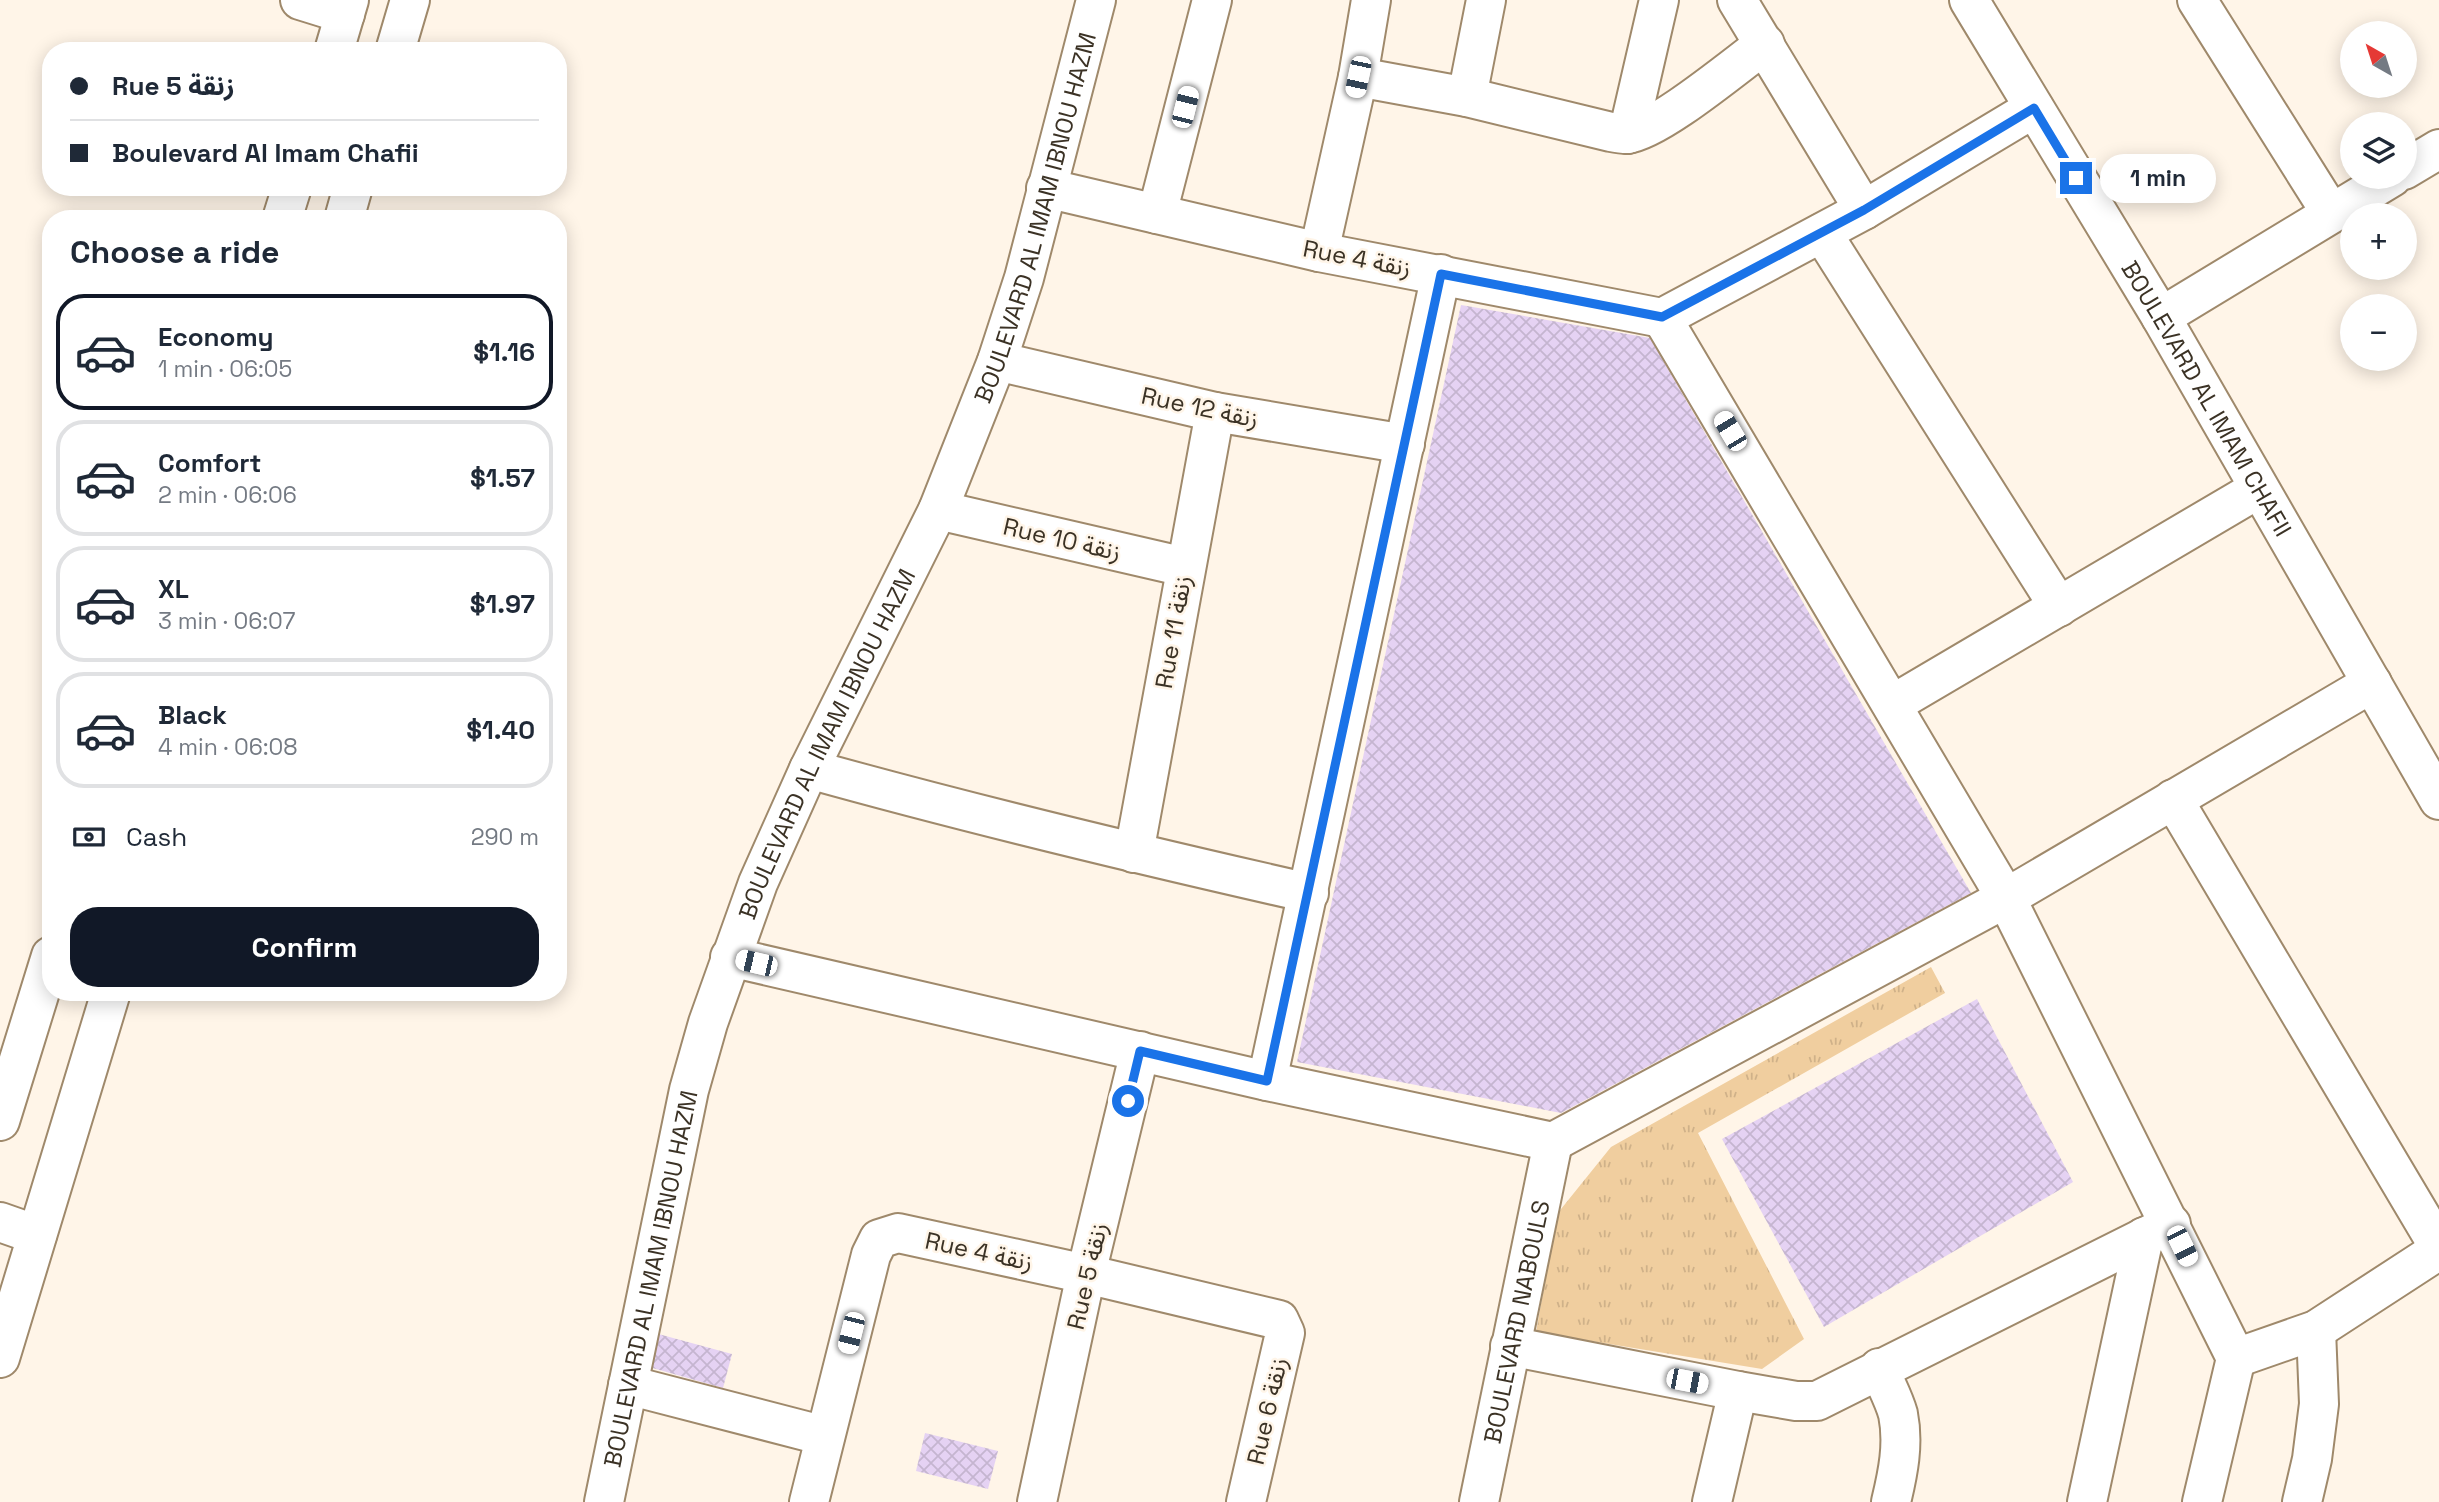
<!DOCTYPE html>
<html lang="en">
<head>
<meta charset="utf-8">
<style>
  :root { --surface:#fff; --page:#f6f6f7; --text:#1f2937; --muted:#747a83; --line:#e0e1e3; --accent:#111827 }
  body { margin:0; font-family:"Space Grotesk","Noto Sans Arabic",sans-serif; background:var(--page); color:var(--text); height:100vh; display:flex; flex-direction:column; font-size:26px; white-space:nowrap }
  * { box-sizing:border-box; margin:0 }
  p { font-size:23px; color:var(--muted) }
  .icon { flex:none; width:38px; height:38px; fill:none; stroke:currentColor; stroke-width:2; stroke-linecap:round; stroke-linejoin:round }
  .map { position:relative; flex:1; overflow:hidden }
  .details { position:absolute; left:42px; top:210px; width:525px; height:791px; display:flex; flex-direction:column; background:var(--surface); border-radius:28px; box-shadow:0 4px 18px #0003 }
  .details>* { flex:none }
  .hud { position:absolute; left:42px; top:42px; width:525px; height:154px; border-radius:28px; box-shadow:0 4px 18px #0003; display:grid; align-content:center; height:154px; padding:0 28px; background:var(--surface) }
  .needle { width:46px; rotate:321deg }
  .fabs { position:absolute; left:2340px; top:21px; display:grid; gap:14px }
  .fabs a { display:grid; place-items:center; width:77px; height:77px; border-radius:50%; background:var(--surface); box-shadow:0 4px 18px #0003; font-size:35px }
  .end { position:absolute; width:32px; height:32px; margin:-16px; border:9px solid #1a73e8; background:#fff; box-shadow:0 0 0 4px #fff }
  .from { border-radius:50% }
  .bubble { position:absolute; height:49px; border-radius:24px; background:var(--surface); box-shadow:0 4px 18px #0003; font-size:23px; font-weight:700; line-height:49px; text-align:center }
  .car { position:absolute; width:21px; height:42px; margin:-21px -10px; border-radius:9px; box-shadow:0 0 5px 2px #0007; background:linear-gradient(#fff 24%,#345 0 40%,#fff 0 76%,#345 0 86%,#fff 0) }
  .hud b { display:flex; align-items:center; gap:24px; height:66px; font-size:26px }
  .hud b+b { border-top:2px solid var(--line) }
  .hud i { width:18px; height:18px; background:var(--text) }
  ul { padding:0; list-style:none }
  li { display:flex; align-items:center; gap:21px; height:116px; margin:0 14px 10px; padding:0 14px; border:4px solid var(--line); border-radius:28px }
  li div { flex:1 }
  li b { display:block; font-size:26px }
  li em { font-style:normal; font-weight:700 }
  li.active { border-color:var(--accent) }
  li>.icon { width:63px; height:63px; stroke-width:1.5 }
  h2 { padding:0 28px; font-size:32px; line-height:84px }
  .pay { display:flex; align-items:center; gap:18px; height:77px; padding:0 28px; font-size:26px }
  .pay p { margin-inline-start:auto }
  .cta { display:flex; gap:14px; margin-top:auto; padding:14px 28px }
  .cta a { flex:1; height:80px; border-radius:28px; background:var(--accent); color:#fff; font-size:28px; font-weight:700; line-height:80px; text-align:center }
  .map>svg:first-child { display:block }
  .park { fill:url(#park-tufts) }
  .building { fill:url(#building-cross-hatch) }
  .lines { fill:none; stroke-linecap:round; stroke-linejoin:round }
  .minor-casing { stroke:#9f896b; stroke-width:42 }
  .major-casing { stroke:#9f896b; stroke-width:42 }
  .minor { stroke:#fff; stroke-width:38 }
  .major { stroke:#fff; stroke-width:38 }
  .route { stroke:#1a73e8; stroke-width:9 }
  .labels { text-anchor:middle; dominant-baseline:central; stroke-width:5; stroke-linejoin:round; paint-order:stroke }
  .street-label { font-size:24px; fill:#3b3225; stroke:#fff5e8 }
</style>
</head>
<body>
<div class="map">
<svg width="2439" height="1502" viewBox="0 0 2439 1502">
  <defs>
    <pattern id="park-tufts" width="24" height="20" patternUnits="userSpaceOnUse" patternTransform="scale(1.75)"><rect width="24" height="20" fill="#f0ce9f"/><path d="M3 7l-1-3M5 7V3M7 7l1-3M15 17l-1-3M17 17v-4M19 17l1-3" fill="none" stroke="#cfb189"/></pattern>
    <pattern id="building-cross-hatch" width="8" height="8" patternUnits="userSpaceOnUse" patternTransform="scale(1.75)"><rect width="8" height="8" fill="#e5d2f3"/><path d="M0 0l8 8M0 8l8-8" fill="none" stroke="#c5b5d0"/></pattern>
  </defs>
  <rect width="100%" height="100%" fill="#fff5e8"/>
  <!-- park -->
  <path class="park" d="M1931 967 1945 993 1698 1133 1804 1339 1762 1369 1536 1332 1557 1214 1611 1147Z"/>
  <!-- building -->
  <g class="building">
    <path d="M1461 305 1650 338 1971 893 1561 1113 1297 1062Z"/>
    <path d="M1977 999 2073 1182 1824 1327 1722 1139Z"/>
    <path d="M651 1332 732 1354 723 1388 642 1365Z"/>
    <path d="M925 1433 998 1451 988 1489 916 1471Z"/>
  </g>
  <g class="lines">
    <defs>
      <g id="minor">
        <path d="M300 0 345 14"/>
        <path d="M1737 0 1864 210"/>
        <path id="s1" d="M1969 0 2161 317 2439 800"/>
        <path d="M2197 0 2331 213"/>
        <path d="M1358 77 1467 97 1611 132C1616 133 1622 134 1627 134 1659 130 1736 65 1765 44"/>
        <path d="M1467 97 1486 0"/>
        <path d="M1628 134 1659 0"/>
        <path d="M2404 170 2439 149"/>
        <path d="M1046 188 1319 252 1662 318 1864 210 2034 108"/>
        <path d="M1157 214 1212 0"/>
        <path d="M1822 233 2059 607"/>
        <path d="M1319 252 1358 77 1371 0"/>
        <path d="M2161 317 2392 177"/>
        <path d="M1662 318 2006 898 2236 1358 2202 1502"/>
        <path d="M997 361 1215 412 1405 444"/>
        <path d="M938 510 1185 567"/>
        <path d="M1893 704 2258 489"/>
        <path d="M809 769C974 815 1141 855 1309 893"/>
        <path d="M2173 799 2439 1247"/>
        <path d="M1134 853 1215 412"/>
        <path d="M730 957 1267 1081 1553 1142 2006 898 2372 683"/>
        <path d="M1267 1081 1441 274"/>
        <path d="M0 1222 37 1235"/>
        <path d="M1510 1346 1738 1391 1796 1401H1817L2171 1224"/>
        <path d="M2236 1358 2316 1330 2439 1250"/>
        <path d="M1879 1368C1885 1383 1894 1399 1898 1414 1904 1444 1898 1473 1891 1502"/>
        <path d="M628 1385 825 1436"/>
        <path id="s2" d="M604 1502 689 1090 708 1023 758 883 809 769 938 510 997 361 1024 278 1096 0"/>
        <path d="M809 1502 871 1255 879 1239 898 1233 1086 1274 1279 1320 1285 1333 1246 1502"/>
        <path d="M1037 1502 1086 1274 1140 1051"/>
        <path id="s3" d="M1479 1502 1553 1142"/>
        <path d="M1712 1502 1738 1391"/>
        <path d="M2087 1502 2144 1237"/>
        <path d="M2302 1502 2312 1459 2319 1404 2316 1330"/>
      </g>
      <g id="major">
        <path d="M334 51 349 0"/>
        <path d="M395 51 410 0"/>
        <path d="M282 219 292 187"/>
        <path d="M344 219 353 187"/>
        <path d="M0 1121 51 956"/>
        <path d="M0 1358 111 992"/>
      </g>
    </defs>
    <!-- minor casing -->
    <use href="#minor" class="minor-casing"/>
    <!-- major casing -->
    <use href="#major" class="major-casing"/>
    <!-- minor -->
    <use href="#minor" class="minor"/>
    <!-- major -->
    <use href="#major" class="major"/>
  </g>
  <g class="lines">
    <!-- route -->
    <path class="route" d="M1128 1101 1140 1051 1267 1081 1441 274 1662 317 1864 210 2034 108 2076 178"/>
  </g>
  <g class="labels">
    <!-- street labels -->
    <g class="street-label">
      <text stroke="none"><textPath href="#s2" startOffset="1362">BOULEVARD AL IMAM IBNOU HAZM</textPath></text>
      <text transform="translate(1357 258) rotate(11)">Rue 4 زنقة</text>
      <text stroke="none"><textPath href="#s1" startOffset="464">BOULEVARD AL IMAM CHAFII</textPath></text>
      <text transform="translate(1200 407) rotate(12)">Rue 12 زنقة</text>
      <text transform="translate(1062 539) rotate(13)">Rue 10 زنقة</text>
      <text transform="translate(1173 632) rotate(-80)">Rue 11 زنقة</text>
      <text stroke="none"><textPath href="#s2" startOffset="794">BOULEVARD AL IMAM IBNOU HAZM</textPath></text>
      <text transform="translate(979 1251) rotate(12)">Rue 4 زنقة</text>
      <text transform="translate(1087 1276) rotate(-77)">Rue 5 زنقة</text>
      <text stroke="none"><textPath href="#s2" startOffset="228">BOULEVARD AL IMAM IBNOU HAZM</textPath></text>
      <text stroke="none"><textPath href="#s3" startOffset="184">BOULEVARD NABOULS</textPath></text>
      <text transform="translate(1267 1411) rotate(-77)">Rue 6 زنقة</text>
    </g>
  </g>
</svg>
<div class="fabs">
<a><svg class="needle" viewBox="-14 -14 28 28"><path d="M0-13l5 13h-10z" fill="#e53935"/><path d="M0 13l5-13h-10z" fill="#747a83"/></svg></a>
<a><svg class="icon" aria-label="layers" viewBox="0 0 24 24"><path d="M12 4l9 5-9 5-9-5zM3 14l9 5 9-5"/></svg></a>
<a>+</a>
<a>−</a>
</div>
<i class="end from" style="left:1128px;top:1101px"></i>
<i class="end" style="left:2076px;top:178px"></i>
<div class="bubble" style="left:2100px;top:154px;width:116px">1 min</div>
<i class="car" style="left:1358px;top:77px;rotate:192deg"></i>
<i class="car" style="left:1185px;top:107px;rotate:14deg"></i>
<i class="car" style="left:1730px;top:431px;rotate:329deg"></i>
<i class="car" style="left:756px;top:963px;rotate:283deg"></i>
<i class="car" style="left:2182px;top:1246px;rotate:154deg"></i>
<i class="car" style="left:851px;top:1333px;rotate:194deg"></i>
<i class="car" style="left:1687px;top:1381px;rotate:101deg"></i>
<div class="hud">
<b><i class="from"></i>Rue 5 زنقة</b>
<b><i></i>Boulevard Al Imam Chafii</b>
</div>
<section class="details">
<h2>Choose a ride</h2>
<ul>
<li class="active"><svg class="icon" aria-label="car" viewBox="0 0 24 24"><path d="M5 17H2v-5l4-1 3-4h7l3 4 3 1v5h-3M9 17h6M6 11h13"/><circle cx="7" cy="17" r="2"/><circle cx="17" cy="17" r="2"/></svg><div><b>Economy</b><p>1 min · 06:05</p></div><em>$1.16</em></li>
<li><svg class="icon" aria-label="car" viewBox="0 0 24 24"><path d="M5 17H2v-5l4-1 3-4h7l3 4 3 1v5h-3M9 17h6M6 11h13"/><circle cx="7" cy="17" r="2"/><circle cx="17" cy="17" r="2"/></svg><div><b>Comfort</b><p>2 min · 06:06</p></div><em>$1.57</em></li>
<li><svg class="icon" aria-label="car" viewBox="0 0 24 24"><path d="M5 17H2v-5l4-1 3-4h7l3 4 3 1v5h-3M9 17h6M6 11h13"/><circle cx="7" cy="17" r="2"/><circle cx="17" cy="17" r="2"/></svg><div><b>XL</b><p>3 min · 06:07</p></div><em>$1.97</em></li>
<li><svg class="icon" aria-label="car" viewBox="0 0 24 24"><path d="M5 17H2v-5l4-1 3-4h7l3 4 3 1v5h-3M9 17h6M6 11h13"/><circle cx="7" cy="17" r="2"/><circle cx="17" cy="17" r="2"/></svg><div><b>Black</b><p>4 min · 06:08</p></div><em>$1.40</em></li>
</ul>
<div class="pay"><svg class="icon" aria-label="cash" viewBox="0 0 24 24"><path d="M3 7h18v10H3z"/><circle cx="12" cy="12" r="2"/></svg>Cash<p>290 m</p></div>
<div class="cta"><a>Confirm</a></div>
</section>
</div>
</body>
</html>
